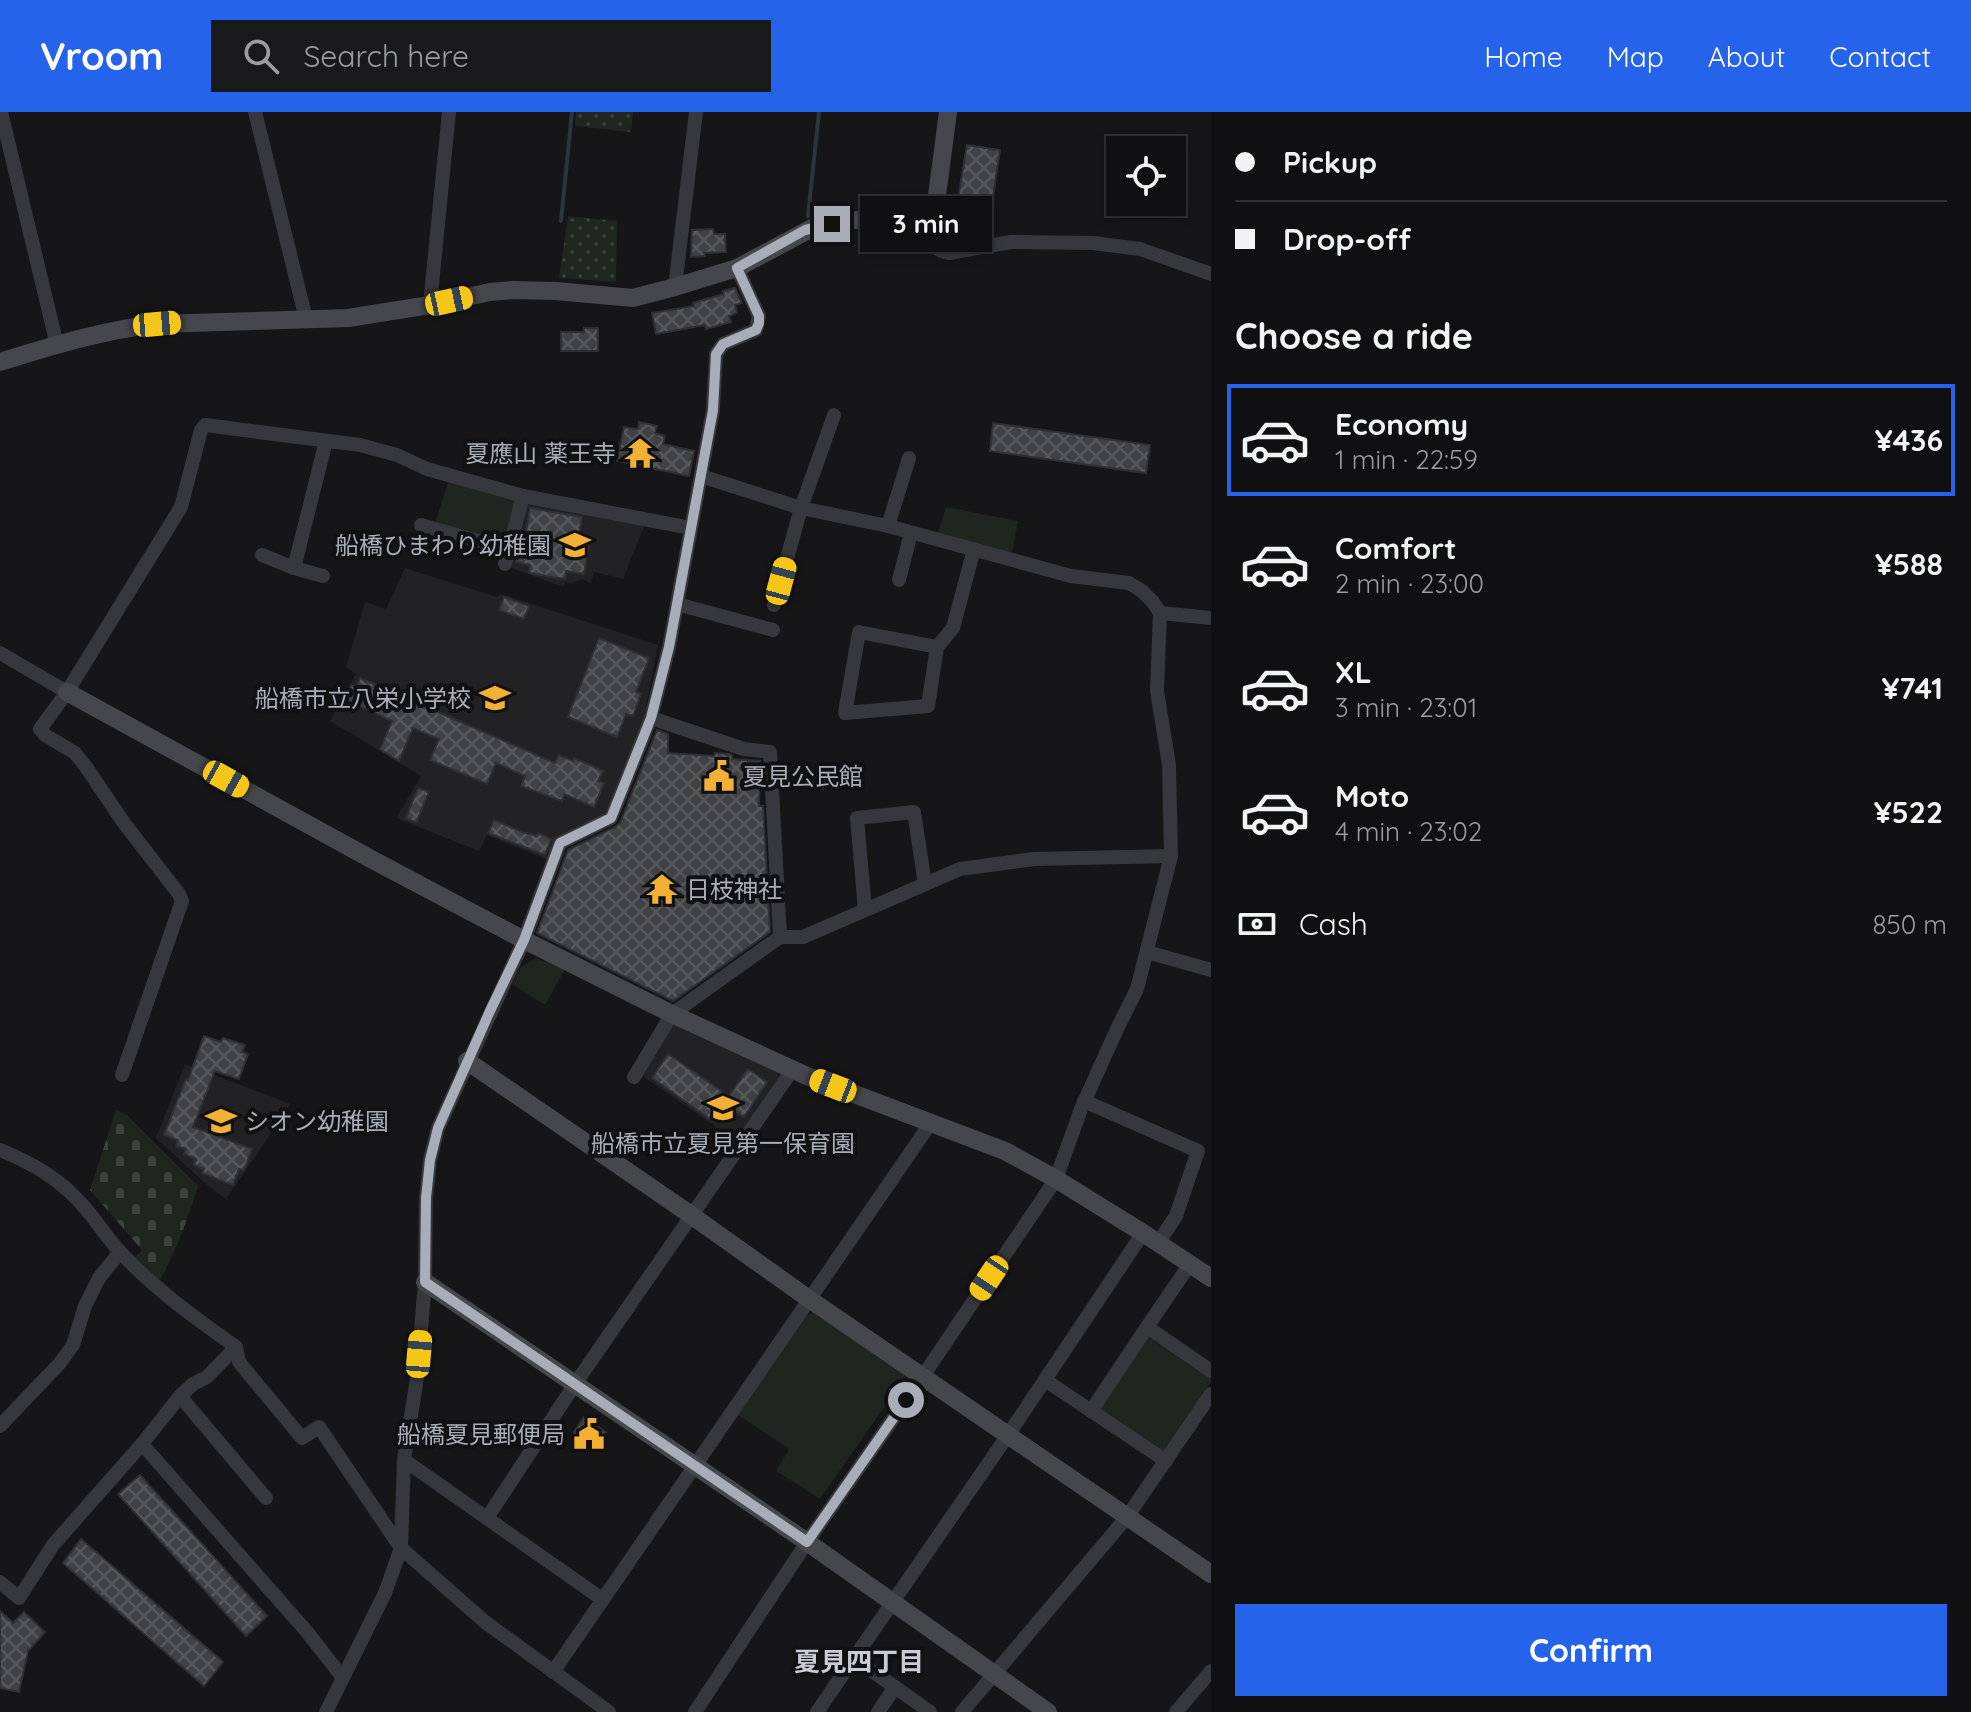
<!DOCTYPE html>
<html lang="en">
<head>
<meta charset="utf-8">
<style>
  :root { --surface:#101012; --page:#19191b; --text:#f1f3f6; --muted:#9c9d9f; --line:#303032; --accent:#2563eb }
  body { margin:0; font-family:Quicksand,"Noto Sans JP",sans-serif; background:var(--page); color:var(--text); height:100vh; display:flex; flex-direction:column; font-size:30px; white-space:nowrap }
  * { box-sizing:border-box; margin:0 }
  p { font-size:26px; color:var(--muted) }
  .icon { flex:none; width:44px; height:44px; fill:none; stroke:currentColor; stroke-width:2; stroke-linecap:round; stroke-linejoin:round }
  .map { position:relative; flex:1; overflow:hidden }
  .sheet { display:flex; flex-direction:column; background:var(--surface); width:760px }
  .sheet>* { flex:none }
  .guide { display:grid; align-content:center; height:176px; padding:0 24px; background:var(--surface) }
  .controls { position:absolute; left:1106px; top:24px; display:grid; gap:16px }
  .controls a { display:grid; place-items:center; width:80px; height:80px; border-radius:0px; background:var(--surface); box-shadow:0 4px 12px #0003,0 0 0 2px var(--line); font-size:40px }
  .end { position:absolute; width:36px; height:36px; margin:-18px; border:10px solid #a8adb8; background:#111; box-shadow:0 0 0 4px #111 }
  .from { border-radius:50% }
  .bubble { position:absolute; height:56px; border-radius:0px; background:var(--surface); box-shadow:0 4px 12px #0003,0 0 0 2px var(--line); font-size:26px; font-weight:700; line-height:56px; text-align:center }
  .car { position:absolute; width:24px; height:48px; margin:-24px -12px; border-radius:10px; box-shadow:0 0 6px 2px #0007; background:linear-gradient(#f5c518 24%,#345 0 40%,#f5c518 0 76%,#345 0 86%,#f5c518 0) }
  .guide b { display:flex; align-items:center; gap:28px; height:76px; font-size:30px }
  .guide b+b { border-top:2px solid var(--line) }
  .guide i { width:20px; height:20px; background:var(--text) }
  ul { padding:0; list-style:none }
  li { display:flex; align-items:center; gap:24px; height:112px; margin:0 16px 12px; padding:0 8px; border:4px solid transparent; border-radius:0px }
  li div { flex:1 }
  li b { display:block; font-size:30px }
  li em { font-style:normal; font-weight:700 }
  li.selected { border-color:var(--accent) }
  li>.icon { width:72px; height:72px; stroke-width:1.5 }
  h2 { padding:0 24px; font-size:36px; line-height:96px }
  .pay { display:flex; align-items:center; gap:20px; height:88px; padding:0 24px; font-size:30px }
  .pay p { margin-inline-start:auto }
  .cta { display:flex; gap:16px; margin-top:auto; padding:16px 24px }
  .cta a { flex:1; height:92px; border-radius:0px; background:var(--accent); color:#fff; font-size:32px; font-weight:700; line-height:92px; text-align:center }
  header { display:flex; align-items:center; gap:48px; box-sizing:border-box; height:112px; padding:0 40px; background:var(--accent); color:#fff }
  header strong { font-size:38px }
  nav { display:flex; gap:44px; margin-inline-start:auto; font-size:28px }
  .search { width:560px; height:72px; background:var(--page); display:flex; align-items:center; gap:20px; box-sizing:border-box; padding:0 28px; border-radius:0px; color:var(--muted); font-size:30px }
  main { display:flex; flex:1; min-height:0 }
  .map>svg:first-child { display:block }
  .built { fill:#222225 }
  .grass { fill:url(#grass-dots) }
  .cemetery { fill:url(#cemetery-stones) }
  .green { fill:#1e261f }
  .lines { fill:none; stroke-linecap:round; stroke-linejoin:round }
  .stream { stroke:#2c353c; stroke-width:4 }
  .building { fill:url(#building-cross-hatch); stroke:#303034; stroke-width:2 }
  .street { stroke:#37383d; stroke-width:14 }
  .secondary { stroke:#45474d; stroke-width:18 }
  .route { stroke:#a8adb8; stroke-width:10 }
  .labels { text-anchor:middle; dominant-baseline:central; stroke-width:8; stroke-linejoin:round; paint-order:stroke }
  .poi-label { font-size:24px; fill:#a8adb8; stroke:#111113; text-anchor:end }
  .neighbourhood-label { font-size:26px; font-weight:bold; fill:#c9ccd4; stroke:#111113 }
</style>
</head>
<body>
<header>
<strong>Vroom</strong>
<div class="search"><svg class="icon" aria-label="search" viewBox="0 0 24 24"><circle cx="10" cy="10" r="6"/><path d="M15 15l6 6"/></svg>Search here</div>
<nav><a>Home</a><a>Map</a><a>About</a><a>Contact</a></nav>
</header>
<main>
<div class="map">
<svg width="1211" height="1600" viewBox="0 0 1211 1600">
  <defs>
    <pattern id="grass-dots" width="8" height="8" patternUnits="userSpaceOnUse" patternTransform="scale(2)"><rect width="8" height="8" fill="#1e261f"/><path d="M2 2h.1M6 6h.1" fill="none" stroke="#3c433d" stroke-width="1.8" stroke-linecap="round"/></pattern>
    <pattern id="cemetery-stones" width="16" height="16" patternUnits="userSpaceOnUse" patternTransform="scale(2)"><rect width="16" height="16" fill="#1e261f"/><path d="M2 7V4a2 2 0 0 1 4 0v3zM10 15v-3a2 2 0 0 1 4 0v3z" fill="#3c433d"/></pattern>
    <pattern id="building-cross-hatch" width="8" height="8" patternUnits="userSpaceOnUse" patternTransform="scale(2)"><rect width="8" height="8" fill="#404145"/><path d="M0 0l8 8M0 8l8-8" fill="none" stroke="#595a5e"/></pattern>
  </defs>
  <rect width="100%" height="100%" fill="#161618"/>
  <!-- built -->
  <g class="built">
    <path d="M530 391 645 412 623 467 594 460 591 471 581 467 572 471 565 470 564 475 508 455 525 396Z"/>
    <path d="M405 456 497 485 501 482 658 533 643 610 604 704 556 725 548 748 487 723 479 739 396 706 421 664 330 609 356 562 346 555 365 490 386 497Z"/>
    <path d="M670 911 778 959V966L739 1025 732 1026 644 965V961Z"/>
    <path d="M185 952 291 992 226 1087 206 1072 156 1026Z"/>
  </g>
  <!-- grass -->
  <g class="grass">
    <path d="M576 0H633L631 20 575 14Z"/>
    <path d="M568 104 617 109 616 170 559 166Z"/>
  </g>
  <!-- cemetery -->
  <path class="cemetery" d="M116 998 127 1003 198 1074C188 1106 177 1138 160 1167L153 1166 133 1148 142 1138 90 1078Z"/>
  <!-- green -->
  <g class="green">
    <path d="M449 368 514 388 516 394 508 428 498 431 435 411Z"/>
    <path d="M946 395 1018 409 1012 441 938 421Z"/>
    <path d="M536 846 565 857 545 893 512 872 521 855Z"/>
    <path d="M813 1201 906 1264 820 1387 776 1359 789 1337 738 1303 800 1208Z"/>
    <path d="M1146 1224 1211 1267V1270L1164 1341 1099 1298Z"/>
  </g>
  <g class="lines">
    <!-- stream -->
    <g class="stream">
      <path d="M808 104 819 0"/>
      <path d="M561 109 572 0"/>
    </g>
  </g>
  <!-- building -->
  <g class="building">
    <path d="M967 33 1000 38 991 98 957 93Z"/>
    <path d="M713 117 714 122H725L726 140 704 141 705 144 691 145 692 118Z"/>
    <path d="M735 176 742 191 735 193 737 201 729 204 731 210 706 217 705 213 656 222 652 201 694 194 693 191 724 182 723 179Z"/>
    <path d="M584 216H598V239H561V220H584Z"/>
    <path d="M639 310 657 314 655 321 665 324 663 332 694 339 689 364 617 349 624 315 638 317Z"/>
    <path d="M993 311 1150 333 1146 361 990 339Z"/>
    <path d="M530 396 582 405 579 424 590 426 584 462 566 459 565 467 529 461 530 453 516 450 523 425H525Z"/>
    <path d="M504 485 529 494 524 507 499 498Z"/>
    <path d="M599 526 649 546 636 580 641 582 633 604 626 602 617 625 568 605Z"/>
    <path d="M360 566 555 651 559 643 573 649 574 646 603 659 598 669 604 671 594 695 564 682 562 689 521 674 525 664 496 651 487 672 430 648 439 627 413 616 399 649 380 637 392 609 345 587 351 573 356 575Z"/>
    <path d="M657 618 668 622V641L714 644 715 641 729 642 732 643V647L760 649 759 694H763L770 820 673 889 537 821 568 738 615 715 620 711Z"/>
    <path d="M418 676 429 680 416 711 406 706Z"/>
    <path d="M494 708 522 720 537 724 538 721 551 727 545 743 488 721Z"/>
    <path d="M204 924 221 930 223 926 245 933 242 940 248 942 239 967 215 959 193 1015 252 1037 244 1058 239 1057 233 1073 202 1061 204 1057 194 1053 196 1047 184 1042 186 1037 176 1034 178 1028 164 1023 186 967 188 968Z"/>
    <path d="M668 942 727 983 710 1007 652 966Z"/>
    <path d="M748 957 767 970 744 1005 724 991Z"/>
    <path d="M584 1305 606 1320 594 1338 572 1323Z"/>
    <path d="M140 1363 267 1504 246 1524 118 1382Z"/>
    <path d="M81 1427 223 1550 204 1574 63 1451Z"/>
    <path d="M0 1499 13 1511 24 1500 45 1520 28 1539 19 1580 0 1576Z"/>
  </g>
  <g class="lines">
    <!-- street -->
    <g class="street">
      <path d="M1 0 57 233"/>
      <path d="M255 0 306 207"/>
      <path d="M922 117C930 129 934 139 949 141L1011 130 1093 131 1140 137 1211 162"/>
      <path d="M675 175 696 0"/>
      <path d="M430 193 449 0"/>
      <path d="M421 413 502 436 510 434"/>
      <path d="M888 414 909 346"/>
      <path d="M262 443 294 456 323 464"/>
      <path d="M505 452 523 384"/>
      <path d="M294 456 326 329"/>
      <path d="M899 468 911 421"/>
      <path d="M677 492 773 518"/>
      <path d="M774 493 801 396 834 303"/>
      <path d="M1160 501 1211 506"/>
      <path d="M937 535 859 520 845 601 928 594 937 535 953 516 974 437"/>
      <path d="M0 541 67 580"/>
      <path d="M651 606 744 637 770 640 780 825"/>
      <path d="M865 798 857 706 914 700 925 772"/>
      <path d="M1147 840 1211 858"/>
      <path d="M122 963 182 789 179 782 124 711 86 655 75 641 45 623 40 617 67 580 181 395 201 318 205 313 360 333 397 343 427 357 523 384 691 416"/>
      <path d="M634 965 672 902 780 825H803L960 757 1034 747 1171 744"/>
      <path d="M1084 989 1198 1039 1176 1104 1158 1131"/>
      <path d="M0 1038C34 1052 62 1068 86 1097 98 1111 108 1127 121 1141 155 1177 195 1206 236 1235L239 1250 302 1326 319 1315 401 1436 485 1510 609 1600"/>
      <path d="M1190 1152 1147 1215 1211 1259"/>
      <path d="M1045 1268 1166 1349"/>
      <path d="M180 1284 266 1386"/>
      <path d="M1091 1299 1147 1215"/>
      <path d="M0 1314 60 1251 73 1233 85 1194 99 1166 120 1140"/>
      <path d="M142 1332 308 1521 343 1566"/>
      <path d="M404 1348 602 1487"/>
      <path d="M487 1406 575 1272 793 957"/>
      <path d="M0 1470 19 1486 53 1433 142 1332 180 1284 193 1272 207 1265 236 1235"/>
      <path d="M854 1546 930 1600"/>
      <path d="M553 1560 930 1012"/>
      <path d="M326 1600 385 1481 401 1436 404 1348 417 1266 425 1170 426 1086 430 1048 438 1016 524 828 560 731 611 706 651 606 669 535 713 298 716 242 723 232 756 218 759 204 737 156"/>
      <path d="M695 1600 807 1430 923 1264 1056 1067 1081 997 1117 917 1137 877 1171 744 1169 653 1157 579 1160 501 1153 490 1142 479 1129 471 1071 464 888 414 801 396 701 364"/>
      <path d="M817 1600 1008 1323 1143 1121"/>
      <path d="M878 1600 895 1575"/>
      <path d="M962 1600 1127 1405 1211 1282"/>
      <path d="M1176 1600 1211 1559"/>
    </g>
    <!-- secondary -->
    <g class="secondary">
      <path d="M0 250C51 234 104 218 157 212L348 206 430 193 490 180 513 178 556 179 633 186 675 175 737 156 814 115 850 108H860L872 110 907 121H915L922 117 930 108 936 91 948 0"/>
      <path d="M67 580 371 747 524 828 672 902 807 964 1005 1039 1056 1067 1143 1121 1211 1166"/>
      <path d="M467 949 691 1103 809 1187 1211 1462"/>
      <path d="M425 1170 807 1430 1048 1600"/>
    </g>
  </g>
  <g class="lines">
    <!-- route -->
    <path class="route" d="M832 112 805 118 737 156 759 204V211L756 218 723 232 716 242 713 298 669 535 651 606 611 706 560 731 524 828 490 899 438 1016 430 1048 426 1086 425 1170 807 1430 906 1288"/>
  </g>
  <!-- icons -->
  <defs>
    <symbol id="temple-bare" viewBox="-9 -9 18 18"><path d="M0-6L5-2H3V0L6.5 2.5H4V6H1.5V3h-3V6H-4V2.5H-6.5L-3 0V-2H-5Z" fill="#f2b134" stroke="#111113" stroke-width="2.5" paint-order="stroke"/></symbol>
    <symbol id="school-bare" viewBox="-9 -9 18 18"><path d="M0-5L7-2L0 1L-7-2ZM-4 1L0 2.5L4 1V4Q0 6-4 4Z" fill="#f2b134" stroke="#111113" stroke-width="2.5" paint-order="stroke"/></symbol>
    <symbol id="civic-bare" viewBox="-9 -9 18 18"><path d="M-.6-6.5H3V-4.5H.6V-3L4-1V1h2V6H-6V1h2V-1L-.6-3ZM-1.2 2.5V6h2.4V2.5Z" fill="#f2b134" stroke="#111113" stroke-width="2.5" paint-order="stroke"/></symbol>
  </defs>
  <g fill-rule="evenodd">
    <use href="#temple-bare" x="618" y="319" width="44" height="44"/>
    <use href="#school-bare" x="553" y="411" width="44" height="44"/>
    <use href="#school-bare" x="473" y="564" width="44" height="44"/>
    <use href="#civic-bare" x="697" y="642" width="44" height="44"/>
    <use href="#temple-bare" x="640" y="755" width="44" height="44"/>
    <use href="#school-bare" x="701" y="974" width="44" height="44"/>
    <use href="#school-bare" x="199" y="987" width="44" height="44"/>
    <use href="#civic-bare" x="567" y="1300" width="44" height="44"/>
  </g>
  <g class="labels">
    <!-- poi labels -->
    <g class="poi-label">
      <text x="616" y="341">夏應山 薬王寺</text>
      <text x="551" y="433">船橋ひまわり幼稚園</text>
      <text x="471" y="586">船橋市立八栄小学校</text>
      <text x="743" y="664" text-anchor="start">夏見公民館</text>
      <text x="686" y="777" text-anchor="start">日枝神社</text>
      <text x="245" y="1009" text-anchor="start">シオン幼稚園</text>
      <text x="723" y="1031" text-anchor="middle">船橋市立夏見第一保育園</text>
      <text x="565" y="1322">船橋夏見郵便局</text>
    </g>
    <!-- neighbourhood labels -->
    <g class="neighbourhood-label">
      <text x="859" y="1549">夏見四丁目</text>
    </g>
  </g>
</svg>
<div class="controls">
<a><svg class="icon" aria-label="locate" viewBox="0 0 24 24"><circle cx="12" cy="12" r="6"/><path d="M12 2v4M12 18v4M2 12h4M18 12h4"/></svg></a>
</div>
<i class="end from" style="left:906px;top:1288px"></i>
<i class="end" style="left:832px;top:112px"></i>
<div class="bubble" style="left:860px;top:84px;width:132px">3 min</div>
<i class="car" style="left:449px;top:189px;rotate:78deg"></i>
<i class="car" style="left:157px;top:212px;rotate:85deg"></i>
<i class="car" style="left:781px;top:469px;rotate:15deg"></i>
<i class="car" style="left:226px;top:667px;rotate:119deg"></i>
<i class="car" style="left:833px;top:974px;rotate:291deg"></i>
<i class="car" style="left:989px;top:1166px;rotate:214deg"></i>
<i class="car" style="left:419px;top:1242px;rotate:5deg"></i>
</div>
<section class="sheet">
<div class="guide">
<b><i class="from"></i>Pickup</b>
<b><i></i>Drop-off</b>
</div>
<h2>Choose a ride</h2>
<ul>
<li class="selected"><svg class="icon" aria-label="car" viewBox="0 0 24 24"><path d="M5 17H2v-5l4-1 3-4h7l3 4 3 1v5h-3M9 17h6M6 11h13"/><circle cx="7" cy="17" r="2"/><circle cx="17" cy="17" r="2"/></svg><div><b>Economy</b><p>1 min · 22:59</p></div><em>¥436</em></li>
<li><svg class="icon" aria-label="car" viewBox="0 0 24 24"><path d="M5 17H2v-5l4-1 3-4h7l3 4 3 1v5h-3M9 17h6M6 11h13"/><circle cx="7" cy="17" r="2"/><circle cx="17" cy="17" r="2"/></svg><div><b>Comfort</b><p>2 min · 23:00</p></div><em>¥588</em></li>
<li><svg class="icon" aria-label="car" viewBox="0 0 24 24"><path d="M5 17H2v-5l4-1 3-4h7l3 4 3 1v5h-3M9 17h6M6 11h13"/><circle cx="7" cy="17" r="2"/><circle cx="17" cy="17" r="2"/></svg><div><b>XL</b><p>3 min · 23:01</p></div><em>¥741</em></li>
<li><svg class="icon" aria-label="car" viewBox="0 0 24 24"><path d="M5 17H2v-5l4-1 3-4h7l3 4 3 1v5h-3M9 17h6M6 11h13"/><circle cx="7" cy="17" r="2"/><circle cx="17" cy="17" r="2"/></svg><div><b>Moto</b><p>4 min · 23:02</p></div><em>¥522</em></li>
</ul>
<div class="pay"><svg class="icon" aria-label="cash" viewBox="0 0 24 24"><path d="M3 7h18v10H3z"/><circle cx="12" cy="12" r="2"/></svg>Cash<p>850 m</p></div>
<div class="cta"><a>Confirm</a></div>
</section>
</main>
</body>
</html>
